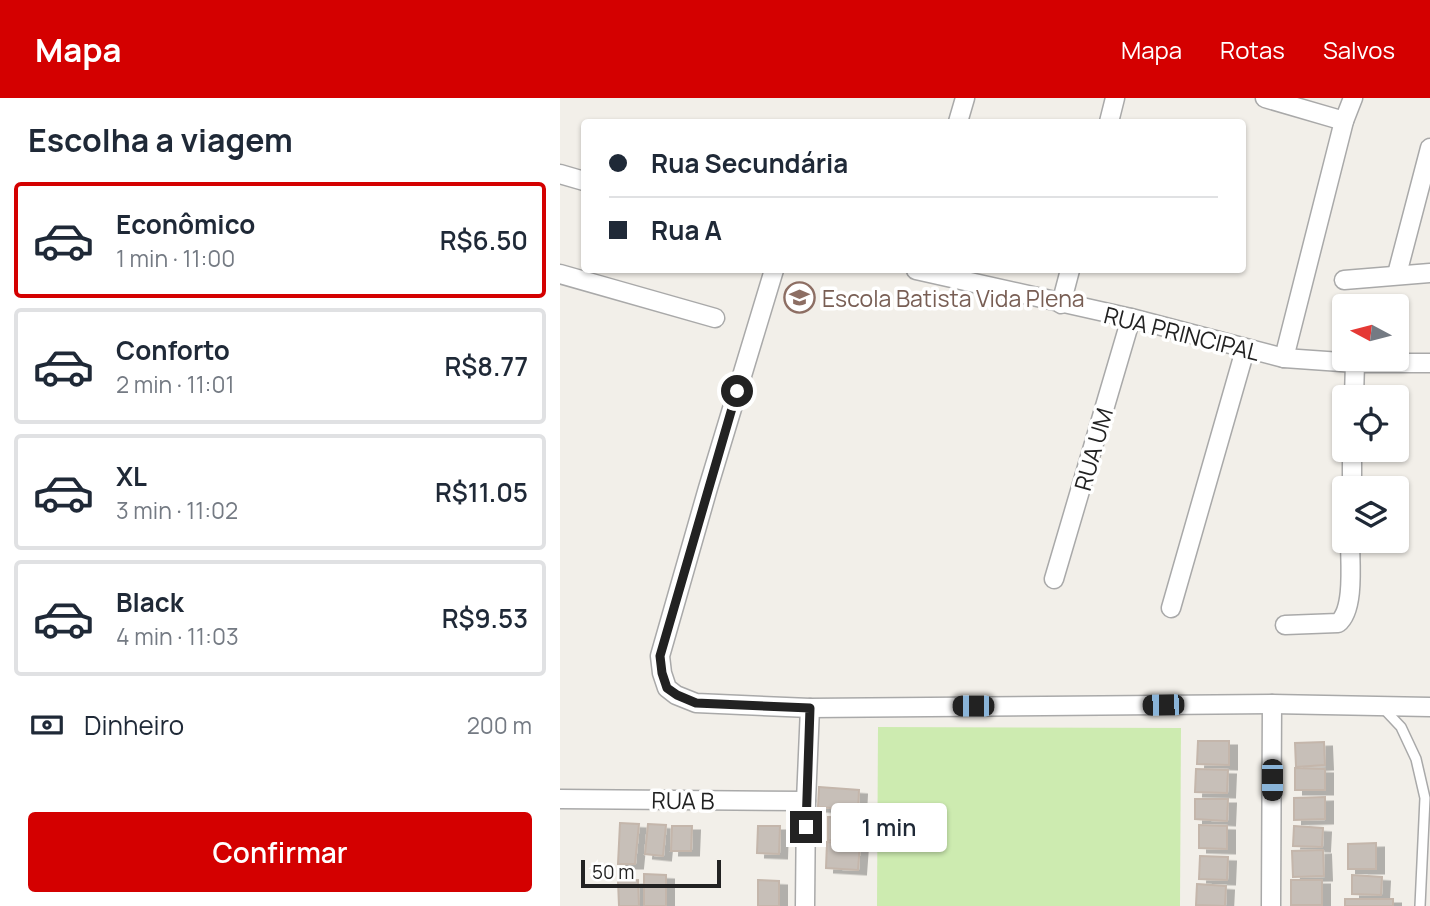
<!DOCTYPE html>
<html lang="pt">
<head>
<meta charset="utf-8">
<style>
  :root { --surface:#fff; --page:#f6f6f7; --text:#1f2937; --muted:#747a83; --line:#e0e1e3; --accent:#d40000 }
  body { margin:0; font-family:Manrope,sans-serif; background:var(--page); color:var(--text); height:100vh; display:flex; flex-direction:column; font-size:26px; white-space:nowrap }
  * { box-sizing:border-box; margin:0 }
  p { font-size:23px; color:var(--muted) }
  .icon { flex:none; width:38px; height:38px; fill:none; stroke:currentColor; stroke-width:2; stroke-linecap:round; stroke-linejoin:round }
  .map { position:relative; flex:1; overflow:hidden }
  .panel { display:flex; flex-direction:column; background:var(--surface); width:560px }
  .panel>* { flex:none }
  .banner { position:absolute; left:21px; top:21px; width:665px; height:154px; border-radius:7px; box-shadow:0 2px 5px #0004; display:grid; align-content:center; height:154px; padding:0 28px; background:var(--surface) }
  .needle { width:46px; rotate:277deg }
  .buttons { position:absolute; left:772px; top:196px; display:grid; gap:14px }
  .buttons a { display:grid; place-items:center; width:77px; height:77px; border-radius:7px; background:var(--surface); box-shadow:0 2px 5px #0004; font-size:35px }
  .scale { position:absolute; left:21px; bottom:18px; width:140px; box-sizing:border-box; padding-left:7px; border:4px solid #222; border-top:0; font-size:19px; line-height:24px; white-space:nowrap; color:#222; -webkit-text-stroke:5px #fff; paint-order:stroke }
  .end { position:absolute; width:32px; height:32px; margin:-16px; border:9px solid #222; background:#fff; box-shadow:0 0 0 4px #fff }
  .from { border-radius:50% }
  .bubble { position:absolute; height:49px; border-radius:7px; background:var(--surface); box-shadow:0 2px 5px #0004; font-size:23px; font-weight:600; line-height:49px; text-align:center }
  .car { position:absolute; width:21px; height:42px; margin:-21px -10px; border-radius:9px; box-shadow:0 0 5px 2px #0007; background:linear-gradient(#222 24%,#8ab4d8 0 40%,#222 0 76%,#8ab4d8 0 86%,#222 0) }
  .banner b { display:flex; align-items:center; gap:24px; height:66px; font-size:26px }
  .banner b+b { border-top:2px solid var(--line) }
  .banner i { width:18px; height:18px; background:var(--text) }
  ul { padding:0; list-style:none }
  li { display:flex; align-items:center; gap:21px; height:116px; margin:0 14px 10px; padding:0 14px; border:4px solid var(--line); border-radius:7px }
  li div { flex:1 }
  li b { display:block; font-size:26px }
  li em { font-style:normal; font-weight:600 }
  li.selected { border-color:var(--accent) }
  li>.icon { width:63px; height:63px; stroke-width:1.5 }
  h2 { padding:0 28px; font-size:32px; line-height:84px }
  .pay { display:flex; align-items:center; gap:18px; height:77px; padding:0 28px; font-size:26px }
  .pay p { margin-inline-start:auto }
  .cta { display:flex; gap:14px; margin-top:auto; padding:14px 28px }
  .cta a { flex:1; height:80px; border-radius:7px; background:var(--accent); color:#fff; font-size:28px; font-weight:600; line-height:80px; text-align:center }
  header { display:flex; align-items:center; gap:42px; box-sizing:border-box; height:98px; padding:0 35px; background:var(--accent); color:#fff }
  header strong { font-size:33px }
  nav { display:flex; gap:38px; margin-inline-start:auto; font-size:24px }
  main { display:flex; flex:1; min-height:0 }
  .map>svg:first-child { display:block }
  .grass { fill:#cdebb0 }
  .building { fill:#c7bfb8; stroke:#c4b6ab; stroke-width:2; filter:url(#shadow) }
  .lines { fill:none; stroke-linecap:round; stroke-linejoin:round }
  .service-casing { stroke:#a9a9a9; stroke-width:12 }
  .minor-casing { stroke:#a9a9a9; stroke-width:21 }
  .service { stroke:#fff; stroke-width:9 }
  .minor { stroke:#fff; stroke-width:18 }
  .route { stroke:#222; stroke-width:9 }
  .labels { text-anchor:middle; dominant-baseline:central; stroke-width:7; stroke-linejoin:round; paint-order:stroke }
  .education-label { font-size:23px; fill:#785e54; stroke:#fff; text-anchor:start }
  .street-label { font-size:23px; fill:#222; stroke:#fff }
</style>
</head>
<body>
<header>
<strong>Mapa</strong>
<nav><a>Mapa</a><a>Rotas</a><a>Salvos</a></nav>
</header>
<main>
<section class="panel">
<h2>Escolha a viagem</h2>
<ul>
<li class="selected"><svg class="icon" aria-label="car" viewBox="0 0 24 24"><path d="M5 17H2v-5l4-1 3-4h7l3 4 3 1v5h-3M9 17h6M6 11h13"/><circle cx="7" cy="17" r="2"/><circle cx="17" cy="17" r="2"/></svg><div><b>Econômico</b><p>1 min · 11:00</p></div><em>R$6.50</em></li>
<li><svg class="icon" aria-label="car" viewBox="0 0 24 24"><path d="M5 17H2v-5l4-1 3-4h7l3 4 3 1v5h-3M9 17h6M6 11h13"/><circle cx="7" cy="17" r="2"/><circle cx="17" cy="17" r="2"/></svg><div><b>Conforto</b><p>2 min · 11:01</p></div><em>R$8.77</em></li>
<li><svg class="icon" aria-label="car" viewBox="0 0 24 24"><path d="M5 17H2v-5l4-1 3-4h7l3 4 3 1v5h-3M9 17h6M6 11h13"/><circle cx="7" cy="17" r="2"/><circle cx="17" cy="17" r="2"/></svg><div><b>XL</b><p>3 min · 11:02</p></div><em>R$11.05</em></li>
<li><svg class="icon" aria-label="car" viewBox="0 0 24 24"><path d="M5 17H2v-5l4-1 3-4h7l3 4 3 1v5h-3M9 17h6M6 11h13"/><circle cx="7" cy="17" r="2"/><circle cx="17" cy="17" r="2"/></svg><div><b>Black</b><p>4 min · 11:03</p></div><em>R$9.53</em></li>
</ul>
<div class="pay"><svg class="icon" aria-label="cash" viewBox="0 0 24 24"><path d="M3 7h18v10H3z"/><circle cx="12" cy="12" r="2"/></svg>Dinheiro<p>200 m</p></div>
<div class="cta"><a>Confirmar</a></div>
</section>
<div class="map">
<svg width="870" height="808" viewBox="0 0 870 808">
  <defs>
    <filter id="shadow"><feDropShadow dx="8" dy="4.5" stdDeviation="0" flood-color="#0004"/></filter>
  </defs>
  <rect width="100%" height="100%" fill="#f2efe9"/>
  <!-- grass -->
  <path class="grass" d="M318 629 621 630 620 808H317Z"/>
  <!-- building -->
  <g class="building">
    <path d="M638 643H669V667L637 666Z"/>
    <path d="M764 644 765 667 736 669 735 645Z"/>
    <path d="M735 670 765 671V692H735Z"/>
    <path d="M636 671 668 672 667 695 635 694Z"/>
    <path d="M259 689 299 692 298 712 258 709Z"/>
    <path d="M765 699V721L734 722V700Z"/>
    <path d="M635 701H668L667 723 635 721Z"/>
    <path d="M268 719 300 720 299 743 268 742Z"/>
    <path d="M60 725 79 726 75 766H58Z"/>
    <path d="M88 726 106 727 103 758 85 756Z"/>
    <path d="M639 727 667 728V751L639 750Z"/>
    <path d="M112 728H132L131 753H111Z"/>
    <path d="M198 728H220L219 756 197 755Z"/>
    <path d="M734 728 763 730 762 749 733 748Z"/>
    <path d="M267 744 300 745 298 772 266 770Z"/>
    <path d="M816 745V771H788V746Z"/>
    <path d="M763 752 764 778 733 779 732 753Z"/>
    <path d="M640 758 668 759 667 782 639 781Z"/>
    <path d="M84 776 106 777V808H84Z"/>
    <path d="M792 777 822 779 821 797 792 796Z"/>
    <path d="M78 782 79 808H59L58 783Z"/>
    <path d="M198 782 219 783V808H198Z"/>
    <rect x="731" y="782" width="31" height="25"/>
    <path d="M637 786 666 788 665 808 636 807Z"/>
    <rect x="785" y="801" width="48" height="7"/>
  </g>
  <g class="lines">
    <defs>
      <path id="service" d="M824 611 841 629 856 661 865 700 860 808"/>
      <g id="minor">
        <path d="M705 0 784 23"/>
        <path d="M398 24 405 0"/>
        <path d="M549 24 555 0"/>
        <path d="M0 76 24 83"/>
        <path d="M214 172 148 390 100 558 102 575 107 590 116 597 136 605 250 610 712 606 870 609"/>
        <path d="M356 172 571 220 724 260 795 265H870"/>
        <path d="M0 176 155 220"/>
        <path d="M837 176 870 50"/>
        <path d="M784 182 870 175"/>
        <path d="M501 206 510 172"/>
        <path d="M724 260 784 23 793 0"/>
        <path d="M794 299 795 265"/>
        <path d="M792 390V352"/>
        <path d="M494 481 571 220"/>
        <path d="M611 510 685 252"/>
        <path d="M725 527 778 525C795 512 790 464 790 443"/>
        <path d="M0 701 246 703"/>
        <path d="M245 808 246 703 250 610"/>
        <path d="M711 808 712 606"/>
      </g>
    </defs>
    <!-- service casing -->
    <use href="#service" class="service-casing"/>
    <!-- minor casing -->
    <use href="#minor" class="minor-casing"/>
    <!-- service -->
    <use href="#service" class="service"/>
    <!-- minor -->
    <use href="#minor" class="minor"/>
  </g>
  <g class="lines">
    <!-- route -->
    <path class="route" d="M177 293 100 558 102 575 107 590 117 597 136 605 250 610 246 729"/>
  </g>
  <!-- icons -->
  <defs>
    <symbol id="school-ring" viewBox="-11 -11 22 22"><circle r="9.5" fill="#fff" stroke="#8d6e63" stroke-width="1.5"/><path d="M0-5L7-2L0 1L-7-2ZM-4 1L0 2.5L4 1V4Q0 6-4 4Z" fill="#8d6e63"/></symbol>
  </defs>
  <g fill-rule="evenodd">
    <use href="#school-ring" x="222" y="182" width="35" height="35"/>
  </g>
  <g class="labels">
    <!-- education labels -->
    <g class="education-label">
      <text x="262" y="200">Escola Batista Vida Plena</text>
    </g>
    <!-- street labels -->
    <g class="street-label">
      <text transform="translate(622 235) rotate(14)">RUA PRINCIPAL</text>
      <text transform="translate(533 351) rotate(-74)">RUA UM</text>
      <text transform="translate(123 702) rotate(1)">RUA B</text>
    </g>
  </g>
</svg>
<div class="buttons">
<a><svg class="needle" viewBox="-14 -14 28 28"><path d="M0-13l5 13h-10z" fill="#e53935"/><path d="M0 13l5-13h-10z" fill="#747a83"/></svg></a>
<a><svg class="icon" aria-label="locate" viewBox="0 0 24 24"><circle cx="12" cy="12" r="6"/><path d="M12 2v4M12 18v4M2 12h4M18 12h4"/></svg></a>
<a><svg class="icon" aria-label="layers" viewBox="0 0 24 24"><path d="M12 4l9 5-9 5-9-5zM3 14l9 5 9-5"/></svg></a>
</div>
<div class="scale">50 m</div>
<i class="end from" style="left:177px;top:293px"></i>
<i class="end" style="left:246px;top:729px"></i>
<div class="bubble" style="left:271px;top:705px;width:116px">1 min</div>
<i class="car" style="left:603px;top:607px;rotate:269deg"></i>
<i class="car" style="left:413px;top:608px;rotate:270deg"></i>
<i class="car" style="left:712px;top:682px;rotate:180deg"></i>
<div class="banner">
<b><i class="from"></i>Rua Secundária</b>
<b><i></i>Rua A</b>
</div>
</div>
</main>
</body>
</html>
